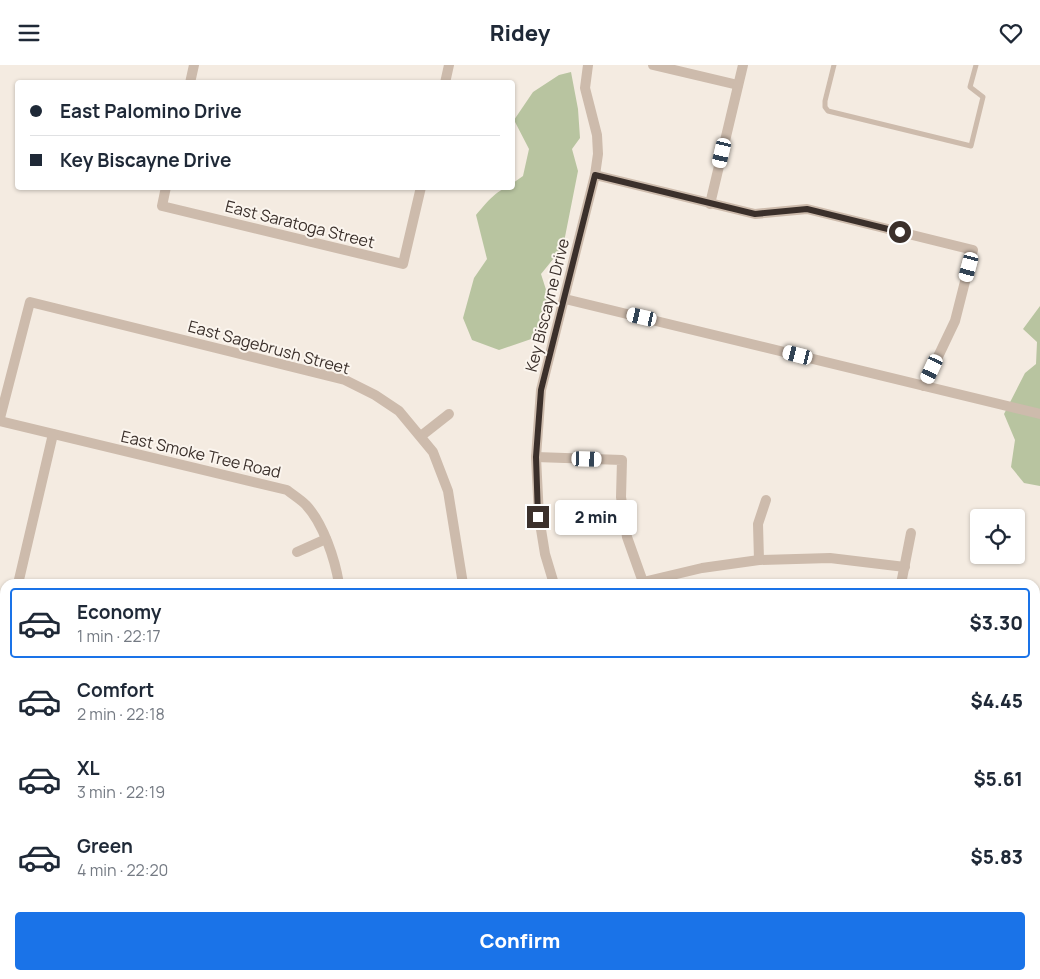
<!DOCTYPE html>
<html lang="en">
<head>
<meta charset="utf-8">
<style>
  :root { --surface:#fff; --page:#f6f6f7; --text:#1f2937; --muted:#747a83; --line:#e0e1e3; --accent:#1a73e8 }
  body { margin:0; font-family:Manrope,sans-serif; background:var(--page); color:var(--text); height:100vh; display:flex; flex-direction:column; font-size:19px; white-space:nowrap }
  * { box-sizing:border-box; margin:0 }
  p { font-size:16px; color:var(--muted) }
  .icon { flex:none; width:28px; height:28px; fill:none; stroke:currentColor; stroke-width:2; stroke-linecap:round; stroke-linejoin:round }
  .map { position:relative; flex:1; overflow:hidden }
  .side { position:absolute; left:0px; top:514px; width:1040px; height:401px; display:flex; flex-direction:column; background:var(--surface); border-radius:15px 15px 0 0; box-shadow:0 1px 4px #0004 }
  .side>* { flex:none }
  .banner { position:absolute; left:15px; top:15px; width:500px; height:110px; border-radius:5px; box-shadow:0 1px 4px #0004; display:grid; align-content:center; height:110px; padding:0 15px; background:var(--surface) }
  .controls { position:absolute; left:970px; top:444px; display:grid; gap:10px }
  .controls a { display:grid; place-items:center; width:55px; height:55px; border-radius:5px; background:var(--surface); box-shadow:0 1px 4px #0004; font-size:25px }
  .end { position:absolute; width:22px; height:22px; margin:-11px; border:6px solid #3b302b; background:#fff; box-shadow:0 0 0 2px #fff }
  .from { border-radius:50% }
  .bubble { position:absolute; height:35px; border-radius:5px; background:var(--surface); box-shadow:0 1px 4px #0004; font-size:16px; font-weight:800; line-height:35px; text-align:center }
  .car { position:absolute; width:15px; height:30px; margin:-15px -8px; border-radius:6px; box-shadow:0 0 4px 1px #0007; background:linear-gradient(#fff 24%,#345 0 40%,#fff 0 76%,#345 0 86%,#fff 0) }
  .banner b { display:flex; align-items:center; gap:18px; height:48px; font-size:19px }
  .banner b+b { border-top:1px solid var(--line) }
  .banner i { width:12px; height:12px; background:var(--text) }
  ul { padding:9px 0 0; list-style:none }
  li { display:flex; align-items:center; gap:15px; height:70px; margin:0 10px 8px; padding:0 5px; border:2px solid transparent; border-radius:5px }
  li div { flex:1 }
  li b { display:block; font-size:19px }
  li em { font-style:normal; font-weight:800 }
  li.on { border-color:var(--accent) }
  li>.icon { width:45px; height:45px; stroke-width:1.5 }
  .action { display:flex; gap:10px; margin-top:auto; padding:10px 15px }
  .action a { flex:1; height:58px; border-radius:5px; background:var(--accent); color:#fff; font-size:20px; font-weight:800; line-height:58px; text-align:center }
  header { display:flex; justify-content:space-between; align-items:center; height:65px; padding:0 15px; background:var(--surface); font-size:22px; font-weight:800 }
  .map>svg:first-child { display:block }
  .green { fill:#b8c4a0 }
  .lines { fill:none; stroke-linecap:round; stroke-linejoin:round }
  .service { stroke:#cdbbac; stroke-width:5 }
  .minor { stroke:#cdbbac; stroke-width:10 }
  .tertiary { stroke:#cdbbac; stroke-width:12 }
  .secondary { stroke:#a18a7d; stroke-width:12 }
  .route { stroke:#3b302b; stroke-width:6 }
  .labels { text-anchor:middle; dominant-baseline:central; stroke-width:4; stroke-linejoin:round; paint-order:stroke }
  .street-label { font-size:16px; fill:#3b302b; stroke:#fbf5ee }
</style>
</head>
<body>
<header><svg class="icon" aria-label="menu" viewBox="0 0 24 24"><path d="M4 6h16M4 12h16M4 18h16"/></svg>Ridey<svg class="icon" aria-label="heart" viewBox="0 0 24 24"><path d="M12 20l-8-8c-3-5 5-10 8-4 3-6 11-1 8 4z"/></svg></header>
<div class="map">
<svg width="1040" height="914" viewBox="0 0 1040 914">
  <rect width="100%" height="100%" fill="#f4ebe1"/>
  <!-- green -->
  <g class="green">
    <path d="M571 7 578 44 580 73 572 84 578 106 563 182 541 209 548 231 537 272 499 285 472 275 463 253 474 213 487 194 476 150C485 140 498 122 512 122L513 118 523 111 529 84 514 55 533 27 559 10Z"/>
    <path d="M1040 241V421L1024 418 1011 402 1015 375 1004 349 1025 308 1036 299 1037 277 1023 264Z"/>
  </g>
  <g class="lines">
    <!-- service -->
    <g class="service">
      <path d="M834 0 825 36V42L828 46 971 81 983 32 970 22 976 0"/>
      <path d="M360 914 361 910"/>
    </g>
    <!-- minor -->
    <g class="minor">
      <path d="M653 0 738 20"/>
      <path d="M190 18 194 0"/>
      <path d="M445 18 449 0"/>
      <path d="M595 110 755 149 807 144 973 185 955 256 924 321"/>
      <path d="M166 122 162 141 403 199 421 122"/>
      <path d="M710 139 743 0"/>
      <path d="M565 234 1040 349"/>
      <path d="M0 353 30 237 345 315 375 330 399 346 433 387 448 426 463 519"/>
      <path d="M0 356 287 425C293 430 300 434 306 440 323 458 335 494 339 519"/>
      <path d="M421 371 449 349"/>
      <path d="M536 392 622 395 621 432 627 472 643 517 702 503 759 495 830 493 905 502"/>
      <path d="M297 487 326 474"/>
      <path d="M759 495 758 459 766 435"/>
      <path d="M18 519 53 369"/>
      <path d="M554 519 545 489 539 452 536 392 541 325 595 110 598 89 597 70 585 23 588 0"/>
      <path d="M901 519 911 468"/>
      <path d="M5 572 3 580 5 581"/>
      <path d="M520 910 536 914"/>
      <path d="M206 914 207 910"/>
    </g>
    <!-- tertiary -->
    <g class="tertiary">
      <path d="M1035 621 1040 623"/>
      <path d="M0 669 5 671"/>
    </g>
    <!-- secondary -->
    <g class="secondary">
      <path d="M1035 609 1040 589"/>
      <path d="M1035 707 1040 687"/>
      <path d="M960 914 961 910"/>
      <path d="M984 914 985 910"/>
    </g>
  </g>
  <g class="lines">
    <!-- route -->
    <path class="route" d="M538 452 536 392 541 325 595 110 755 149 807 144 900 167"/>
  </g>
  <g class="labels">
    <!-- street labels -->
    <g class="street-label">
      <text transform="translate(300 159) rotate(14)">East Saratoga Street</text>
      <text transform="translate(547 240) rotate(-76)">Key Biscayne Drive</text>
      <text transform="translate(269 282) rotate(15)">East Sagebrush Street</text>
      <text transform="translate(201 389) rotate(13)">East Smoke Tree Road</text>
    </g>
  </g>
</svg>
<div class="controls">
<a><svg class="icon" aria-label="locate" viewBox="0 0 24 24"><circle cx="12" cy="12" r="6"/><path d="M12 2v4M12 18v4M2 12h4M18 12h4"/></svg></a>
</div>
<i class="end from" style="left:900px;top:167px"></i>
<i class="end" style="left:538px;top:452px"></i>
<div class="bubble" style="left:555px;top:435px;width:82px">2 min</div>
<i class="car" style="left:722px;top:88px;rotate:193deg"></i>
<i class="car" style="left:969px;top:202px;rotate:195deg"></i>
<i class="car" style="left:642px;top:252px;rotate:283deg"></i>
<i class="car" style="left:798px;top:290px;rotate:284deg"></i>
<i class="car" style="left:932px;top:304px;rotate:205deg"></i>
<i class="car" style="left:587px;top:394px;rotate:92deg"></i>
<div class="banner">
<b><i class="from"></i>East Palomino Drive</b>
<b><i></i>Key Biscayne Drive</b>
</div>
<section class="side">
<ul>
<li class="on"><svg class="icon" aria-label="car" viewBox="0 0 24 24"><path d="M5 17H2v-5l4-1 3-4h7l3 4 3 1v5h-3M9 17h6M6 11h13"/><circle cx="7" cy="17" r="2"/><circle cx="17" cy="17" r="2"/></svg><div><b>Economy</b><p>1 min · 22:17</p></div><em>$3.30</em></li>
<li><svg class="icon" aria-label="car" viewBox="0 0 24 24"><path d="M5 17H2v-5l4-1 3-4h7l3 4 3 1v5h-3M9 17h6M6 11h13"/><circle cx="7" cy="17" r="2"/><circle cx="17" cy="17" r="2"/></svg><div><b>Comfort</b><p>2 min · 22:18</p></div><em>$4.45</em></li>
<li><svg class="icon" aria-label="car" viewBox="0 0 24 24"><path d="M5 17H2v-5l4-1 3-4h7l3 4 3 1v5h-3M9 17h6M6 11h13"/><circle cx="7" cy="17" r="2"/><circle cx="17" cy="17" r="2"/></svg><div><b>XL</b><p>3 min · 22:19</p></div><em>$5.61</em></li>
<li><svg class="icon" aria-label="car" viewBox="0 0 24 24"><path d="M5 17H2v-5l4-1 3-4h7l3 4 3 1v5h-3M9 17h6M6 11h13"/><circle cx="7" cy="17" r="2"/><circle cx="17" cy="17" r="2"/></svg><div><b>Green</b><p>4 min · 22:20</p></div><em>$5.83</em></li>
</ul>
<div class="action"><a>Confirm</a></div>
</section>
</div>
</body>
</html>
